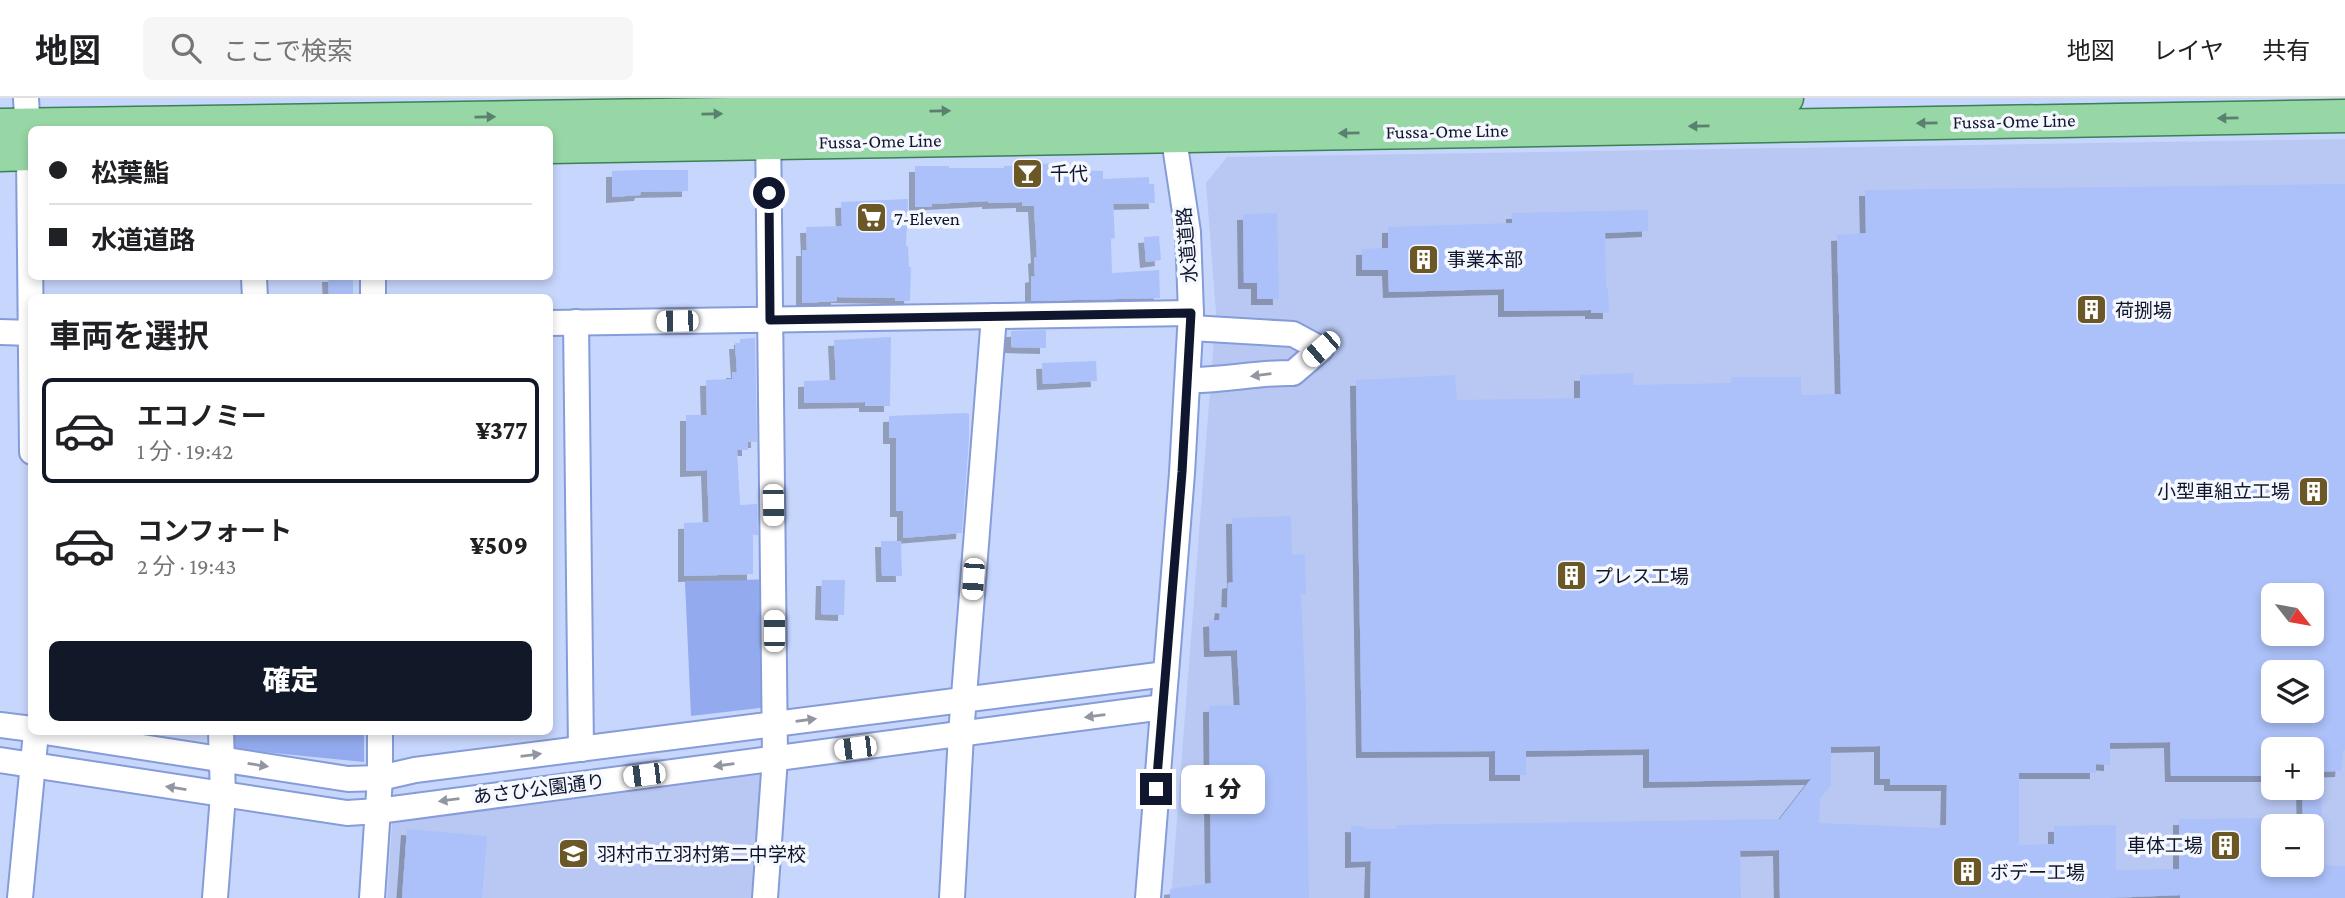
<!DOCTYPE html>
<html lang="ja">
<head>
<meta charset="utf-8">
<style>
  :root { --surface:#fff; --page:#f6f6f6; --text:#202124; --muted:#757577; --line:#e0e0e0; --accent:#111827 }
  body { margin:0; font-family:"Crimson Pro","Noto Sans JP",serif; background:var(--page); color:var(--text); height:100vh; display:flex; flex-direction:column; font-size:26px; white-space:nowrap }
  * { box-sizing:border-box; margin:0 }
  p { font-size:23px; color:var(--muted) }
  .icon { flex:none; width:38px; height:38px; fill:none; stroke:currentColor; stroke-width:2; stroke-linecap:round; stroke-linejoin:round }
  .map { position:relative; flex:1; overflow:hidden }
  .sheet { position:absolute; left:28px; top:196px; width:525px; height:441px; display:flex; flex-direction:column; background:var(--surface); border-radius:10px; box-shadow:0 4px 10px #0003 }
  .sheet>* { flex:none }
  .hud { position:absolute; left:28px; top:28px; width:525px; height:154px; border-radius:10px; box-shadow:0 4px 10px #0003; display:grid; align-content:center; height:154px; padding:0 21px; background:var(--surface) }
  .needle { width:46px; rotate:121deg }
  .fabs { position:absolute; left:2261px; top:485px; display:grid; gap:14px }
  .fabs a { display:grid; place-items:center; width:63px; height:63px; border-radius:10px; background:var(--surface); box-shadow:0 4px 10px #0003; font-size:35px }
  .end { position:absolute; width:32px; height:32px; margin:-16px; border:9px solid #0f162d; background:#fff; box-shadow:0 0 0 4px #fff }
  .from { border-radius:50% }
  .bubble { position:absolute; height:49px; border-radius:10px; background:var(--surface); box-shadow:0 4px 10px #0003; font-size:23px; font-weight:800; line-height:49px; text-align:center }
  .car { position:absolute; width:21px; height:42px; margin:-21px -10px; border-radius:9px; box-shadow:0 0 5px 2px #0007; background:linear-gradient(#fff 24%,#345 0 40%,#fff 0 76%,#345 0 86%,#fff 0) }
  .hud b { display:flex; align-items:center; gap:24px; height:66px; font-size:26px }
  .hud b+b { border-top:2px solid var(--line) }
  .hud i { width:18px; height:18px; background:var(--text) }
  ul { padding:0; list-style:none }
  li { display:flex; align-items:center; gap:21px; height:105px; margin:0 14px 10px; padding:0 7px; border:4px solid transparent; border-radius:10px }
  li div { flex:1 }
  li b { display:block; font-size:26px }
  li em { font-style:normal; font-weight:800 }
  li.active { border-color:var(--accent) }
  li>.icon { width:63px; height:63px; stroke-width:1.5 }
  h2 { padding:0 21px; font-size:32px; line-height:84px }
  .cta { display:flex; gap:14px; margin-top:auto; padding:14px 21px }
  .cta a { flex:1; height:80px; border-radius:10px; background:var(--accent); color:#fff; font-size:28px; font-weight:800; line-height:80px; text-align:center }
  header { display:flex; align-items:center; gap:42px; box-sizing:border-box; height:98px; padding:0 35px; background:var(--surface); border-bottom:2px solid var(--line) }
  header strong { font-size:33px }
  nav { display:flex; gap:38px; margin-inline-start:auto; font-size:24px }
  .search { width:490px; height:63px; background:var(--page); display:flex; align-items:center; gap:18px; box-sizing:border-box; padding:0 24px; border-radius:10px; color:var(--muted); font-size:26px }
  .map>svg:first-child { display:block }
  .built { fill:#b8c8f2; fill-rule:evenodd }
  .green { fill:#93abee }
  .building { fill:#acc1f9; fill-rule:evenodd; filter:url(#shadow) }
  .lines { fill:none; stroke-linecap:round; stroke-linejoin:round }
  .minor-casing { stroke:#869cd9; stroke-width:28 }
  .major-casing { stroke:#3b8154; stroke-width:35 }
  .minor { stroke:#fff; stroke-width:24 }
  .major { stroke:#97d6a5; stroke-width:32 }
  .oneway { fill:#5a806f }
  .oneway2 { fill:#9396a0 }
  .route { stroke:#0f162d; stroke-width:9 }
  .labels { text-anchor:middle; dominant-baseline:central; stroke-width:7; stroke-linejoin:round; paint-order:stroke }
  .street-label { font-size:19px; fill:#0f162d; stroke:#f5f8fe }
  .poi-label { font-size:19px; fill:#0f162d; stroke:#f5f8fe; text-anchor:start }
</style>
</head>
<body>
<header>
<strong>地図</strong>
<div class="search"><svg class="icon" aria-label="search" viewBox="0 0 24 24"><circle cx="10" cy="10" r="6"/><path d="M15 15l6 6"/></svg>ここで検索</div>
<nav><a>地図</a><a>レイヤ</a><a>共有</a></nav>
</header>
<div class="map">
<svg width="2345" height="800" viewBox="0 0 2345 800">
  <defs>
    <filter id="shadow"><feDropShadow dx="-6" dy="6" stdDeviation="0" flood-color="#0004"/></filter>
  </defs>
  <rect width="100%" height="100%" fill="#c7d6fd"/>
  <!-- built -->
  <g class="built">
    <path d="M2345 41V800H1171L1216 215 1206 85 1227 59ZM2273 497H2312V536H2273ZM2273 574H2312V612H2273ZM2273 651H2312V690H2273ZM2273 728H2312V766H2273Z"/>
    <path d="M762 663 755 800H387L393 712Z"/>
  </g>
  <!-- green -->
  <g class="green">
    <path d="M2217 3 2221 5 1918 11 1920 8Z"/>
    <path d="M768 481 769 609 691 618 685 484Z"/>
    <path d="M224 634H364V664L224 650Z"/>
  </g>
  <!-- building -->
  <g class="building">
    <path d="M1061 65V72L1103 73V81L1149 79V86H1154L1155 105 1113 106 1115 140 1111 141 1112 175 1159 172 1160 200 1031 203V179L1035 178 1034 160 1037 159 1034 108H1022V104L988 105V103L932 106V109H915V68H949V70H1004V68Z"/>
    <path d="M641 72H688V93L641 94 640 97 612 99V73Z"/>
    <path d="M2345 86V652H2343L2341 673 2312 674V651L2273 650V678H2171L2170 644 2110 645V667L2096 666V675H2019V747L2054 746V728L2116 727V772L2179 771V721L2273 720V766L2345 768V800H2180V797L2109 800H1780L1779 752 1740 753 1741 800H1370L1371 763 1351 764V728L1367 729V731H1396L1397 727 1780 721 1811 681 1649 684V651L1526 653V677H1495V653L1362 654 1356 282 1455 277 1457 302 1580 300V277L1633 275 1634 287 1731 285V279H1801V297L1841 296 1837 137 1866 135 1865 92ZM2273 497H2312V536H2273ZM2273 574H2312V612H2273ZM1880 648V681H1890V687H1947L1946 727H1940V730L1819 725 1820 701 1831 687V649Z"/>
    <path d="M908 101 906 148H908L909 169H911L910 203H895V200L837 199V203L802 205V152H807L806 129 842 128 841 104Z"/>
    <path d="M1648 112V133L1605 135 1606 190H1608L1609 215H1591V212L1504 213V191L1389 194 1388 172H1362V151L1388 150V129L1512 125V115Z"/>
    <path d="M1277 115 1279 201H1257V185H1244L1243 116Z"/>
    <path d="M1159 138 1161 162 1146 164 1144 139Z"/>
    <path d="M328 178H353V200H329Z"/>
    <path d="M1046 232V250L1011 249V233Z"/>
    <path d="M891 239 890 308H865V304L804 305V283L836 282 834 242Z"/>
    <path d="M755 240 757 344H748V352H737L740 407 757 406 758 437H753V476L684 478V425L709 424 707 372 686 373V317H707L706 282 732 281V274H737L735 245H740V241Z"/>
    <path d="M1096 263 1097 283 1043 286 1042 265Z"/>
    <path d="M965 315 969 316V340L962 435 903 440V413H896V340H889V318Z"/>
    <path d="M1291 418 1292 457 1305 456 1306 496 1301 497 1306 606 1309 800H1170V791L1211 785 1209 608 1240 607 1237 552 1210 553 1209 523 1219 522 1221 509 1227 510 1228 485 1233 484 1232 420Z"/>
    <path d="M881 443H901L902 478H882Z"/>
    <path d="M822 482H845L844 517 821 516Z"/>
    <path d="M2302 690H2321L2322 728H2303Z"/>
    <path d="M407 731 487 738 482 800H402Z"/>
  </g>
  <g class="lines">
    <defs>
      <g id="minor">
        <path d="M26 0 29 56 32 354"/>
        <path d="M373 178V200"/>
        <path d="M254 180 255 200"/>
        <path d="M576 224 581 651"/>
        <path d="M550 225 1191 215"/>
        <path d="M0 234 32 235"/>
        <path d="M1188 282C1223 283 1258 274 1293 275L1321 251 1293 236 1191 230"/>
        <path d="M0 627 32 631"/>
        <path d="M45 634 348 681 380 680 415 672 1166 576"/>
        <path d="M0 662 347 715 378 713 1163 609"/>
        <path d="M20 800 36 634"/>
        <path d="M215 800 223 697 221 634"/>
        <path d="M372 800 380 680V634"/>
        <path d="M765 800 775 660 768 28"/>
        <path d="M952 800 961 636 994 218"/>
        <path d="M1148 800 1182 375 1191 215 1188 134 1171 21"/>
      </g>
      <g id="major">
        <path d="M0 27 1787 0"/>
        <path d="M550 49 2345 18"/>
        <path d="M0 57 32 56"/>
      </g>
    </defs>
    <!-- minor casing -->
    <use href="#minor" class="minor-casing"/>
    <!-- major casing -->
    <use href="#major" class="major-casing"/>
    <!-- minor -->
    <use href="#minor" class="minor"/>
    <!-- major -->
    <use href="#major" class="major"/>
  </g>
  <!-- one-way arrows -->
  <defs><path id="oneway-solid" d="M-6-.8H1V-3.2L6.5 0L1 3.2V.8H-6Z" transform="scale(1.75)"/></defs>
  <g class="oneway">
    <use href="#oneway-solid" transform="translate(940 13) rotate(-1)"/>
    <use href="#oneway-solid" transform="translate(712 16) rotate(-1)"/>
    <use href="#oneway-solid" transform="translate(485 19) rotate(-1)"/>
    <use href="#oneway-solid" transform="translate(2228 20) rotate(179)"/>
    <use href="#oneway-solid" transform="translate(1927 25) rotate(179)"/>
    <use href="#oneway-solid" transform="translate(1699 28) rotate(179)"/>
    <use href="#oneway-solid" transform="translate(1349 35) rotate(179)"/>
  </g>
  <g class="oneway2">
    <use href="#oneway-solid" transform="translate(1261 277) rotate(173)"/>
    <use href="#oneway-solid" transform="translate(1095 618) rotate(173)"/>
    <use href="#oneway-solid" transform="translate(806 622) rotate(-8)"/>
    <use href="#oneway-solid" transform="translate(531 657) rotate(-7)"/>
    <use href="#oneway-solid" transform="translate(258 667) rotate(9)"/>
    <use href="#oneway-solid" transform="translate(724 667) rotate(172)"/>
    <use href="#oneway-solid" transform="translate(176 690) rotate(-171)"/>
    <use href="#oneway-solid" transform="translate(449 702) rotate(173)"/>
  </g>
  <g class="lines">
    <!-- route -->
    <path class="route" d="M769 95 770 222 1191 215 1182 374 1156 691"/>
  </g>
  <!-- icons -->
  <defs>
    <symbol id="bar-square" viewBox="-11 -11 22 22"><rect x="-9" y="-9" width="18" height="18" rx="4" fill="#6b5826" stroke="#f5f8fe"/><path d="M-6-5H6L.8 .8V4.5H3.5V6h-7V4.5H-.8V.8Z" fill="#fff"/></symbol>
    <symbol id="supermarket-square" viewBox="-11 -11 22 22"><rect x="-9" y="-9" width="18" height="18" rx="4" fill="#6b5826" stroke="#f5f8fe"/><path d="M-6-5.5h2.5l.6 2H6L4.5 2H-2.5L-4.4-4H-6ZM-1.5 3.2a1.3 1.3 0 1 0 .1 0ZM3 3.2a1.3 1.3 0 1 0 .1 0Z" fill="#fff"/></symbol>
    <symbol id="building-square" viewBox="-11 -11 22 22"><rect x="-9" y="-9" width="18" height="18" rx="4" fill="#6b5826" stroke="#f5f8fe"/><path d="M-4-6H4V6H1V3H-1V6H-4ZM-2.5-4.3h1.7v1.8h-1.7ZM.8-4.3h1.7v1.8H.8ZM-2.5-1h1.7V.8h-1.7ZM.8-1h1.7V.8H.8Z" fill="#fff"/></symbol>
    <symbol id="school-square" viewBox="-11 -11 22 22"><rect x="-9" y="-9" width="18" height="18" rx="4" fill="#6b5826" stroke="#f5f8fe"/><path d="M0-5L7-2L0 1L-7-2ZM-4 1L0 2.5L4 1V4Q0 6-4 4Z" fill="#fff"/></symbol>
  </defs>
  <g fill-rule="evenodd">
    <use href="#bar-square" x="1010" y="58" width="35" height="35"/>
    <use href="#supermarket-square" x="854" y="102" width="35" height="35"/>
    <use href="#building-square" x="1406" y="144" width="35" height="35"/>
    <use href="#building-square" x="2074" y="194" width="35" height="35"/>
    <use href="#building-square" x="2296" y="376" width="35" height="35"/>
    <use href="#building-square" x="1554" y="460" width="35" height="35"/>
    <use href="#building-square" x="2208" y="730" width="35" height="35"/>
    <use href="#school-square" x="556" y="738" width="35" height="35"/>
    <use href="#building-square" x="1950" y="756" width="35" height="35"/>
  </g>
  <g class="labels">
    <!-- street labels -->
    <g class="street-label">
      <text transform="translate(2014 23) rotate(-1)">Fussa-Ome Line</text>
      <text transform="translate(1447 33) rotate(-1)">Fussa-Ome Line</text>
      <text transform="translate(880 43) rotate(-1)">Fussa-Ome Line</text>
      <text transform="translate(1187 147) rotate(-95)">水道道路</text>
      <text transform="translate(539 691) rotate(-7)">あさひ公園通り</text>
    </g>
    <!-- poi labels -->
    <g class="poi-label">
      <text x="1050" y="75">千代</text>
      <text x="894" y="120">7-Eleven</text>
      <text x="1447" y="161">事業本部</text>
      <text x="2115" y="212">荷捌場</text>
      <text x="2290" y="393" text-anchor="end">小型車組立工場</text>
      <text x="1594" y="478">プレス工場</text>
      <text x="2203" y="747" text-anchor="end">車体工場</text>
      <text x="597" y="756">羽村市立羽村第二中学校</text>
      <text x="1990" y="774">ボデー工場</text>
    </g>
  </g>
</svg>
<div class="fabs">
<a><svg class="needle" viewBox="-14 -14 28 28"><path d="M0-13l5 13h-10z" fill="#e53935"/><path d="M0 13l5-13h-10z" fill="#757577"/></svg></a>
<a><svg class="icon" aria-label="layers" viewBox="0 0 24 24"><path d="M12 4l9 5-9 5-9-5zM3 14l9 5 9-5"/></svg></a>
<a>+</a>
<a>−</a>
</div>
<i class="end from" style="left:769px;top:95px"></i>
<i class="end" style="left:1156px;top:691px"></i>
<div class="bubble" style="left:1181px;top:667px;width:84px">1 分</div>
<i class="car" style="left:677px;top:223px;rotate:269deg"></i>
<i class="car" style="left:1321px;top:251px;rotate:229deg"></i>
<i class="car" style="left:773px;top:407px;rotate:179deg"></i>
<i class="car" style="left:973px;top:481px;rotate:184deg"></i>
<i class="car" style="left:774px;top:533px;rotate:0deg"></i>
<i class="car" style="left:855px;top:650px;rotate:263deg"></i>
<i class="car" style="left:644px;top:677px;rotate:263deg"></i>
<div class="hud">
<b><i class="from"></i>松葉鮨</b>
<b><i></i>水道道路</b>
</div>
<section class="sheet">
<h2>車両を選択</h2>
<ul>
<li class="active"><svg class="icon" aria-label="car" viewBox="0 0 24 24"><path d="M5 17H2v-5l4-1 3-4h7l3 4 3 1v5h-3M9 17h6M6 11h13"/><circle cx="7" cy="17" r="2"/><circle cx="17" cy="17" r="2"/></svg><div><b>エコノミー</b><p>1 分 · 19:42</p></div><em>¥377</em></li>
<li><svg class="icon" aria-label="car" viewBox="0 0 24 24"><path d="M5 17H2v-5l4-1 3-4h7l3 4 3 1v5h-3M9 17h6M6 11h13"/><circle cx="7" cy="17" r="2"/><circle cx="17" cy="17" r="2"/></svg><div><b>コンフォート</b><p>2 分 · 19:43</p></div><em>¥509</em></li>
</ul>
<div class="cta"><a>確定</a></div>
</section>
</div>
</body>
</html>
